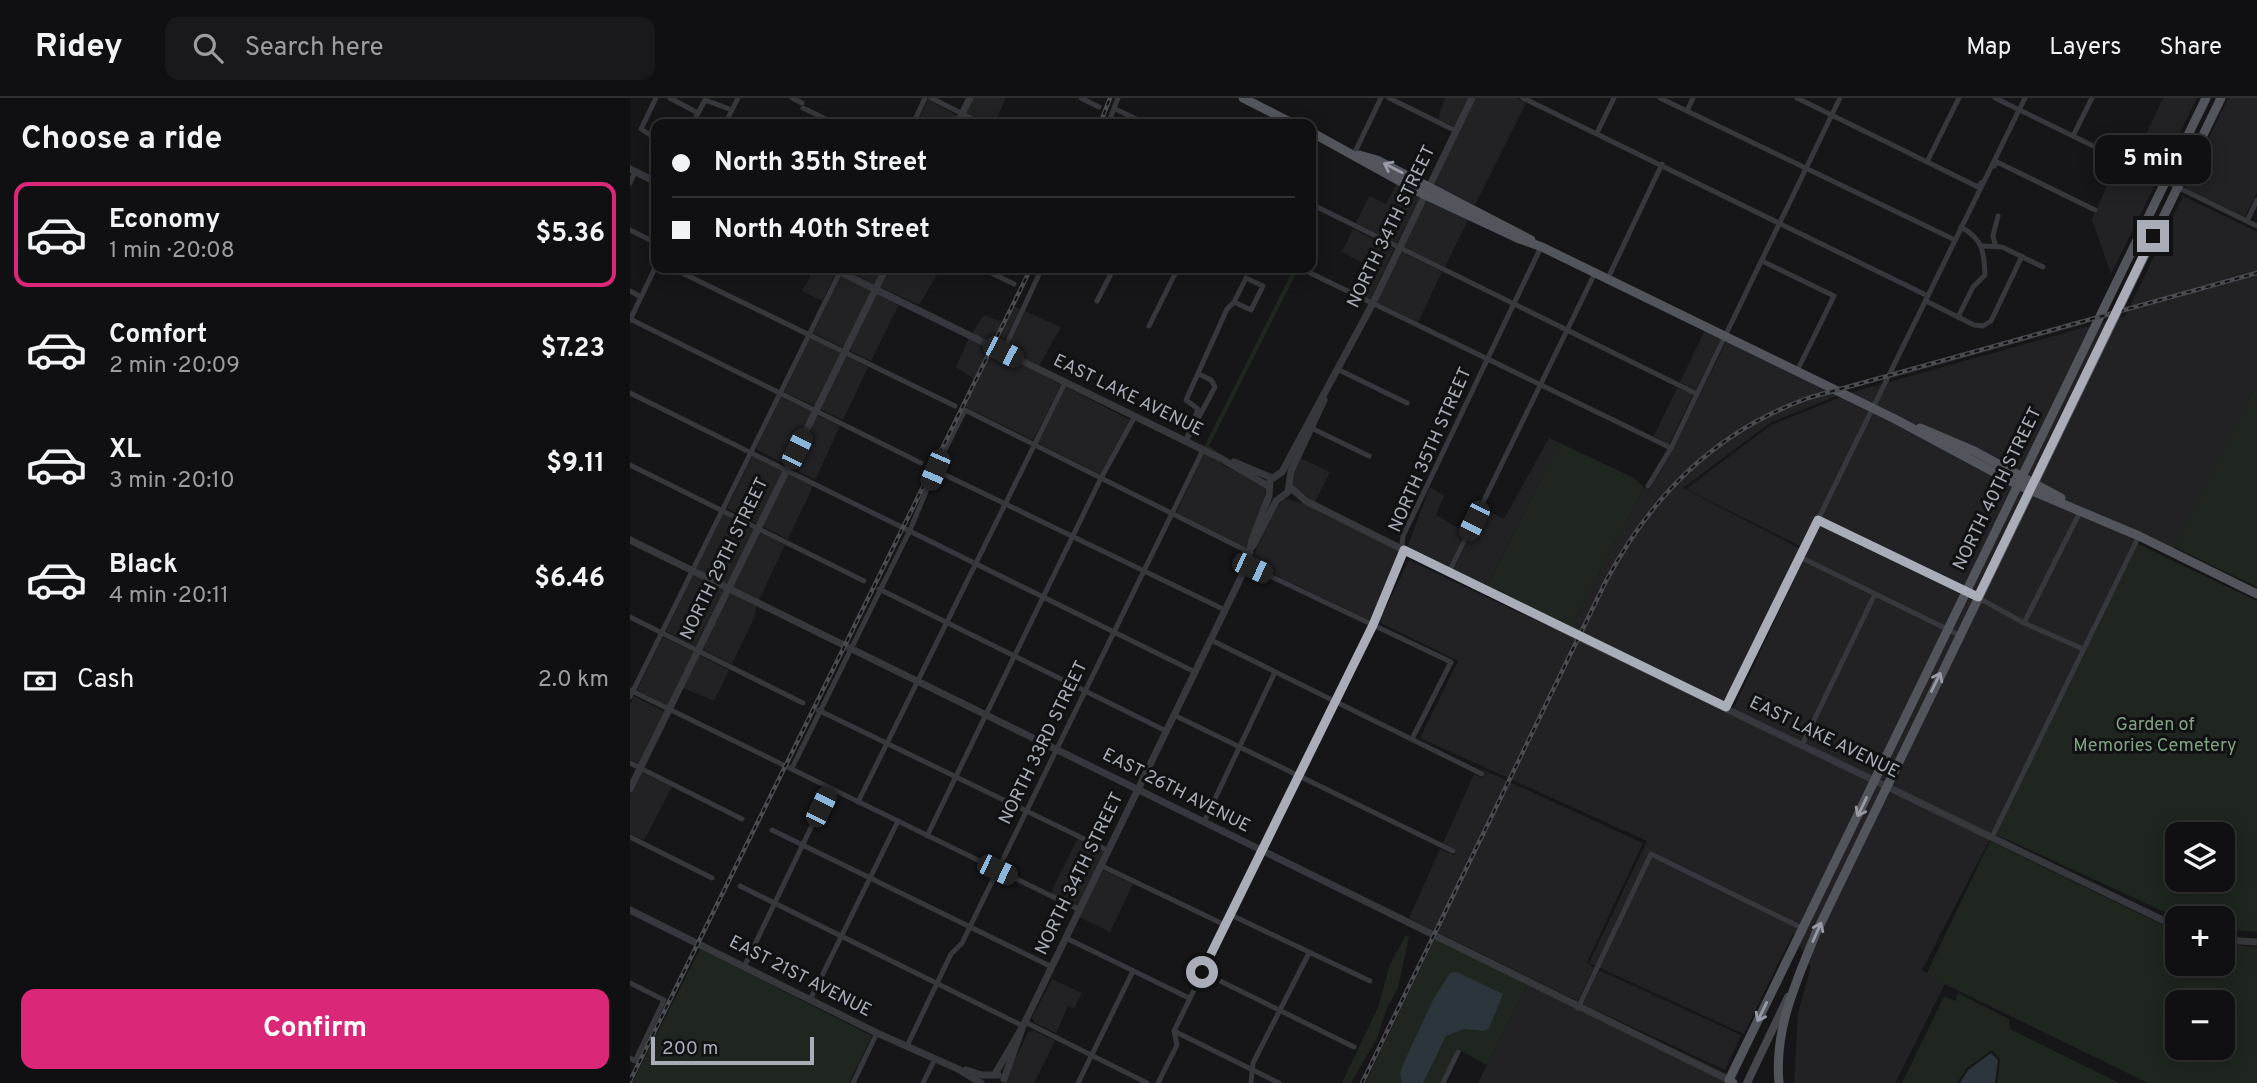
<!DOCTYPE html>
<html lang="en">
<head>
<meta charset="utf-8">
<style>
  :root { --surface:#101012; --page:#19191b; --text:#f1f3f6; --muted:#9c9d9f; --line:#303032; --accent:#db2777 }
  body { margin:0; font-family:Overpass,sans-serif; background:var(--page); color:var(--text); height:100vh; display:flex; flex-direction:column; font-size:26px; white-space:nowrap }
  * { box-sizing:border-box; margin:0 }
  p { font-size:23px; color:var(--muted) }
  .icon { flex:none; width:38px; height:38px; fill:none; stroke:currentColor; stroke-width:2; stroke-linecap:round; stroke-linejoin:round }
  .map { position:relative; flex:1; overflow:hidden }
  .sheet { display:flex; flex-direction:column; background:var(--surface); width:630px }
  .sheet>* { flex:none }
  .hud { position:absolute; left:21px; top:21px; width:665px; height:154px; border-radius:14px; box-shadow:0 4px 18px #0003,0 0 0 2px var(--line); display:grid; align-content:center; height:154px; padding:0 21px; background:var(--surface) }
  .fabs { position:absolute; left:1535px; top:724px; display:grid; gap:14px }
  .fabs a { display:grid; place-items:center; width:70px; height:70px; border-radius:14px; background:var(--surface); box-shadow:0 4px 18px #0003,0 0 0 2px var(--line); font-size:35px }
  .scale { position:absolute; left:21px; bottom:18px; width:163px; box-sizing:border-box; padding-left:7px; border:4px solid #a8adb8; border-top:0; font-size:19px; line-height:24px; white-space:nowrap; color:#a8adb8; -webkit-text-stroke:5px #111113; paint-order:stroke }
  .end { position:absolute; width:32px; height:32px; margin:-16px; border:9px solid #a8adb8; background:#111; box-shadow:0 0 0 4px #111 }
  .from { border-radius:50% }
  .bubble { position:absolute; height:49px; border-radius:14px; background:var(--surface); box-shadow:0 4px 18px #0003,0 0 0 2px var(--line); font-size:23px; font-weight:700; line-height:49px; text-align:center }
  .car { position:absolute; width:21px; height:42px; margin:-21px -10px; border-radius:9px; box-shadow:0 0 5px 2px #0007; background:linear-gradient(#222 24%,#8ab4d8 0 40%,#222 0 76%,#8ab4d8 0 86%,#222 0) }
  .hud b { display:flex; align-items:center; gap:24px; height:66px; font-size:26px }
  .hud b+b { border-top:2px solid var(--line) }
  .hud i { width:18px; height:18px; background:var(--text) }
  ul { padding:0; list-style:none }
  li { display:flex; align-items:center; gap:21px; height:105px; margin:0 14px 10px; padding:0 7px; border:4px solid transparent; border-radius:14px }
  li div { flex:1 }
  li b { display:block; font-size:26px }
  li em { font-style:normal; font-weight:700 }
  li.current { border-color:var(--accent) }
  li>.icon { width:63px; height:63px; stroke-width:1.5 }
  h2 { padding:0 21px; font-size:32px; line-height:84px }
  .pay { display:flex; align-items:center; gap:18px; height:77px; padding:0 21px; font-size:26px }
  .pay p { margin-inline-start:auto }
  .action { display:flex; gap:14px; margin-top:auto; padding:14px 21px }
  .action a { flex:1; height:80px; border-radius:14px; background:var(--accent); color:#fff; font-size:28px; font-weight:700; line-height:80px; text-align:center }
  header { display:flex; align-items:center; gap:42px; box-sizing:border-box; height:98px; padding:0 35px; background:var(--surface); border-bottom:2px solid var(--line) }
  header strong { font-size:33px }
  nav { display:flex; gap:38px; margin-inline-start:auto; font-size:24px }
  .search { width:490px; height:63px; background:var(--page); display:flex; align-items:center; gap:18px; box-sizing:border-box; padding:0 24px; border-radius:14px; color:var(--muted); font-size:26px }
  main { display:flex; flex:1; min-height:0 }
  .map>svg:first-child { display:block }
  .built { fill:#222225 }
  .green { fill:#1e261f; fill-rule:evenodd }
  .water { fill:#2c353c }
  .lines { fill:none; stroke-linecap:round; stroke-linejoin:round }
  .minor { stroke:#37383d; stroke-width:5 }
  .tertiary { stroke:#37383d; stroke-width:7 }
  .secondary { stroke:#45474d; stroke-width:8 }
  .primary { stroke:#53555c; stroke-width:9 }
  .rail-casing { stroke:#4a4c52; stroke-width:4.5 }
  .rail { stroke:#111113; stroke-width:2; stroke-dasharray:5; stroke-linecap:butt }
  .oneway { stroke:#979ba6 }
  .route { stroke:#a8adb8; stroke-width:9 }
  .labels { text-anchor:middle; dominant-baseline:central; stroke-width:6; stroke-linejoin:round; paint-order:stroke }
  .street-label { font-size:18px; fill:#a8adb8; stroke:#111113 }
  .park-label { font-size:18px; fill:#7fa381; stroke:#111113 }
</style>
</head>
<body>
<header>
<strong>Ridey</strong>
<div class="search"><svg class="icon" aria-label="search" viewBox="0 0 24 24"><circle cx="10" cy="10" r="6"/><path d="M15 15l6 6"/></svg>Search here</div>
<nav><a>Map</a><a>Layers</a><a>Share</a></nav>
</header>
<main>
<section class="sheet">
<h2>Choose a ride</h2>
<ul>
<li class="current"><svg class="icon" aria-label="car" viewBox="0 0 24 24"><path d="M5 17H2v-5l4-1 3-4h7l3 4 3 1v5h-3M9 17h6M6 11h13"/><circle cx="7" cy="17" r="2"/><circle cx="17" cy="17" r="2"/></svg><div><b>Economy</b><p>1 min · 20:08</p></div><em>$5.36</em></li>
<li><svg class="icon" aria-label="car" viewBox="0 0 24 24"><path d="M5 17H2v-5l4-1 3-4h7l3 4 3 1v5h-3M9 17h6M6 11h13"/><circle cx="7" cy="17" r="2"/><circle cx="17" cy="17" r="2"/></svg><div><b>Comfort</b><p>2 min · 20:09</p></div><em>$7.23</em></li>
<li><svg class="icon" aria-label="car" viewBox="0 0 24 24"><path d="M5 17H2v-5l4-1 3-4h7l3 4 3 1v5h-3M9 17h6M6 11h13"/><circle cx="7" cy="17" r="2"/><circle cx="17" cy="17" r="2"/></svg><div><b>XL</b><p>3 min · 20:10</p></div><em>$9.11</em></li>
<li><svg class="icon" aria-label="car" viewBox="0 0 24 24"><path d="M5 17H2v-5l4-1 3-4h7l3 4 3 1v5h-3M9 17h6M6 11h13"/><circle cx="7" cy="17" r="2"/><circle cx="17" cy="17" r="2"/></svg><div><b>Black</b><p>4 min · 20:11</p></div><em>$6.46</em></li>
</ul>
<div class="pay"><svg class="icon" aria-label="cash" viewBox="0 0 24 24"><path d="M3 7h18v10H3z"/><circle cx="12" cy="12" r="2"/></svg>Cash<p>2.0 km</p></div>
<div class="action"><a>Confirm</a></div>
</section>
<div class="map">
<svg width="1627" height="985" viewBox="0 0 1627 985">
  <rect width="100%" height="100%" fill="#161618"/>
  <!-- built -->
  <g class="built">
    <path d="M343 0H376L364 26 336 15Z"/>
    <path d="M815 0H839L825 29 808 21Z"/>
    <path d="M845 0H886L896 5 845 107 804 87Z"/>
    <path d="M1533 0H1567L1529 77 1503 64Z"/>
    <path d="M1598 0H1627V95L1615 119 1555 90Z"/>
    <path d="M298 2 328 18 324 26H286Z"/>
    <path d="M1488 64 1527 83 1481 176 1462 121Z"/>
    <path d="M766 86 791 99 767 145 726 125 739 98 756 106Z"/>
    <path d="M1553 98 1627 134V285L1542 455 1509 439 1363 735 1292 872 1315 886 1265 985H1164L1168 915 1181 869 1163 835 1114 936 959 865 1017 743 790 640 828 563 749 524 779 462 1101 616 1178 452 1056 391 1141 327 1223 294 1495 218Z"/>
    <path d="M796 101 838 122 815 169 772 148Z"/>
    <path d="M723 131 764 151 741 201 720 191 734 166 712 154Z"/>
    <path d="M769 153 812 174 788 224 746 204Z"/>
    <path d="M185 170H195L206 175 192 203 172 193Z"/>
    <path d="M215 170H253L245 187Z"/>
    <path d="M259 170H311L289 207 250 189Z"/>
    <path d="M211 178 242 193 214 250 183 235Z"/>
    <path d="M247 195 269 206 241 263 219 252Z"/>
    <path d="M383 208 390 211 372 250 342 235 354 217 377 226Z"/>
    <path d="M395 213 431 229 409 268 377 252Z"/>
    <path d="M1458 222 1456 226 1259 281 1261 278Z"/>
    <path d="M1075 232 1091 240 1066 292 1050 284Z"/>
    <path d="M180 240 211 255 185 308 154 294Z"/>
    <path d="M339 240 431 287 403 342 334 308 348 284 326 269Z"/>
    <path d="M1097 242 1209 297 1140 325 1053 390 1171 451 1095 605 940 531 1014 389 1019 392 1042 353Z"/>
    <path d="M216 258 238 269 213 322 190 311Z"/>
    <path d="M436 289 500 322 470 376 408 345Z"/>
    <path d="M1047 290 1063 297 1039 346 1024 338Z"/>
    <path d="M151 299 182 314 156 367 126 351Z"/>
    <path d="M187 317 210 328 185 382 161 369Z"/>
    <path d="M919 340 930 345 857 488 823 472 853 411 874 421Z"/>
    <path d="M574 356 635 390V403L619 441V451L546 415Z"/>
    <path d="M123 357 153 372 127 426 97 410Z"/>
    <path d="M670 360 700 374 685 404 663 388 664 374Z"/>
    <path d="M158 375 183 388 158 441 132 428Z"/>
    <path d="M800 389 814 398 806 417 835 434 818 470 777 450Z"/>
    <path d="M655 401 676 406 771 454V463L741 523 620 465 646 409Z"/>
    <path d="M94 415 124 432 97 486 66 471Z"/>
    <path d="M129 434 155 447 129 502 102 489Z"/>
    <path d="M63 477 94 492 67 549 36 533Z"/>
    <path d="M99 494 127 508 124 520 102 566 72 551Z"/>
    <path d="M33 539 64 554 38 608 7 592Z"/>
    <path d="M69 557 99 572 84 603 53 590Z"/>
    <path d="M4 598 35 614 9 666 0 662V606Z"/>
    <path d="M847 669 1013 745 957 864 964 870 948 903 779 820 810 751 824 757 826 752 813 745 844 676 853 680 856 675Z"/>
    <path d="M11 674 42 689 14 742 0 736V698Z"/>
    <path d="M448 739 477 753 449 811 420 797Z"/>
    <path d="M473 772 503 786 480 834 449 819Z"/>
    <path d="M969 872 1111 937 1095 972 953 906Z"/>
    <path d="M422 881 452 895 444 911 438 908 426 935 405 925 402 920Z"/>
    <path d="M899 882 1100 977 1097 985H848Z"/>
    <path d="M403 932 425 943 404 985H374L398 934Z"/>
  </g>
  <!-- green -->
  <g class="green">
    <path d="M664 170 668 172 579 348 592 358 574 349Z"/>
    <path d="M1627 285V489L1544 449Z"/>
    <path d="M930 345 1004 380 1014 389 940 531 857 488Z"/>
    <path d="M1506 445 1627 503V834L1593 831 1592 821H1550L1363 735ZM1547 737H1592V782H1547Z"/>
    <path d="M1360 743 1547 834V866H1592L1593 846 1627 849V985H1518L1296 877ZM1547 905H1592V950H1547Z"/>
    <path d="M776 837 779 839 768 890 757 910 747 940 721 985H712L748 909 760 866Z"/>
    <path d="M807 837 899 882 857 967 829 952 812 985H735Z"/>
    <path d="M70 851 242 938 219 985H2Z"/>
    <path d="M1328 895 1379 921 1380 931 1489 985H1367L1370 961 1362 952 1336 971 1327 985H1272L1314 898 1325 903Z"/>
  </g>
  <!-- water -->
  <g class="water">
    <path d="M827 874 873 896 859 930 855 933 834 931 816 938 793 985H772L770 975 774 964 803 902 820 875Z"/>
    <path d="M1361 955 1368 962 1365 985H1330L1338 972Z"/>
  </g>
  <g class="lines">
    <!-- minor -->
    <g class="minor">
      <path d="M26 0 11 31 26 41"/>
      <path d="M40 0 68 15"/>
      <path d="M162 0 172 5"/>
      <path d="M301 0 353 26"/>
      <path d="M451 0 469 9"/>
      <path d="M759 0 826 33"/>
      <path d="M893 0 1298 198"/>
      <path d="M1030 0 1325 142"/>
      <path d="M1167 0 1348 89 1351 85"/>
      <path d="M1365 0 1627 128"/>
      <path d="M173 10 206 26"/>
      <path d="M485 11 517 26"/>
      <path d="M1057 13 1063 0"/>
      <path d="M66 26V19L75 2 102 12"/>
      <path d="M95 26 108 0"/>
      <path d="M283 26 295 0"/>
      <path d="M478 26 488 0"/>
      <path d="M967 35 984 0"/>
      <path d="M1443 38 1462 0"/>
      <path d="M724 56 751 0"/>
      <path d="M1297 64 1329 0"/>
      <path d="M1364 68 1367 64 1465 112"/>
      <path d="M0 85 5 74"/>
      <path d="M681 106 1067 296"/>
      <path d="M1617 123 1627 102"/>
      <path d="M0 132 26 145"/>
      <path d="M1365 146 1363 138 1368 118"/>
      <path d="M1352 148 1372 149 1413 169"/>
      <path d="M1132 163 1204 198 1167 273"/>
      <path d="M42 170 325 308"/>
      <path d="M351 170 384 186"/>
      <path d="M670 170 1041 350"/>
      <path d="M978 180 1032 66"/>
      <path d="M0 193 11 199"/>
      <path d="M467 203 484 170"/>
      <path d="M1296 203 1344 227 1353 228 1361 223 1392 158"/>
      <path d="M1328 219 1343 189 1355 177C1354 154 1353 141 1331 129"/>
      <path d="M0 221 291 365"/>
      <path d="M0 222 26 168"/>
      <path d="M519 228 548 170"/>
      <path d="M373 254 412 170"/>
      <path d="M707 271 777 305"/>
      <path d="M0 295 565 574"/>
      <path d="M677 328 739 358"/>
      <path d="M557 340 568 311 556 302 597 211 604 204 616 180 633 188 621 212 604 204"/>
      <path d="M557 341 585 289 581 282 569 276"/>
      <path d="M0 367 234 483"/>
      <path d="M305 372 595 512"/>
      <path d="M1018 388 1041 350 1210 0"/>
      <path d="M1189 422 1336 493 1394 525 1453 551"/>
      <path d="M1170 459 1329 537"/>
      <path d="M617 467 821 564 782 641"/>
      <path d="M819 474 965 175"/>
      <path d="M249 491 536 633"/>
      <path d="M0 519 173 605"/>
      <path d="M1394 525 1451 412"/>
      <path d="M581 542 852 676"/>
      <path d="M0 592 450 812"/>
      <path d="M0 599 212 170"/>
      <path d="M1096 609 1395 0"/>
      <path d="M188 612 479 753"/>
      <path d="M544 617 823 753"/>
      <path d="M1172 647 1245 496"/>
      <path d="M0 665 112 721"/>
      <path d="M162 670 280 432 305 372 335 312 621 455"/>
      <path d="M228 704 435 285"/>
      <path d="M574 724 645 574"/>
      <path d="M142 732 422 869"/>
      <path d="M297 738 471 380 504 320"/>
      <path d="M0 739 82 780"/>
      <path d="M1362 739 1509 438"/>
      <path d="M472 768 593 826"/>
      <path d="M110 788 393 928"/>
      <path d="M599 816 740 883"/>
      <path d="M436 840 559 900"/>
      <path d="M114 869 200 690"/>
      <path d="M572 874 724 949"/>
      <path d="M0 885 34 902 5 963 0 960"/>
      <path d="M180 902 268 723"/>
      <path d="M948 910 1021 756 1172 830"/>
      <path d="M395 924 517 985"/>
      <path d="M544 933 649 985"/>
      <path d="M277 948 321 856 332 845 573 352"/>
      <path d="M223 985 247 935"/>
      <path d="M293 985 305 961"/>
      <path d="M448 985 503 873"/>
      <path d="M528 985 547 947 544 933 743 527 770 463 773 438 911 149"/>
      <path d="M621 985 623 965 679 855"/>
      <path d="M813 985 828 954"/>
    </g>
    <!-- tertiary -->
    <g class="tertiary">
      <path d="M327 26 340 0"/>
      <path d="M0 71 26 84"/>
      <path d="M202 170 592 361 638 388"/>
      <path d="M604 364 642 380"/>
      <path d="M660 389 676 403 948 539 1547 829"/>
      <path d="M0 442 1099 982"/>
      <path d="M623 448 646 403 658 394 661 373 694 302"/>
      <path d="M0 691 256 170"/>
      <path d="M0 812 247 935 328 971 351 985"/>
      <path d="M1592 842 1627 844"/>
      <path d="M336 972 352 977H368"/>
      <path d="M365 976 393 928 617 467 622 442 639 398 640 382 652 374 743 205 842 0"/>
      <path d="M374 981 393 928"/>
    </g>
    <!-- secondary -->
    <path class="secondary" d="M1117 985 1158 899"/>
    <!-- primary -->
    <g class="primary">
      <path d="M613 0 664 26"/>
      <path d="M681 34 795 97 887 140 912 149 1265 321 1388 387 1509 438 1627 496"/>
      <path d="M729 57 747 62 901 142"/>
      <path d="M1290 330 1344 353 1431 400"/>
      <path d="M1103 985 1099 982 1576 0"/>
      <path d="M1149 985C1144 931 1166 884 1186 835L1591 0"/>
    </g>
    <defs>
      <g id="rail">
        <path d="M470 26 480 0"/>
        <path d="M0 983 401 170"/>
        <path d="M732 985 976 483C1022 397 1085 334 1178 300L1627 175"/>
      </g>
    </defs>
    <!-- rail casing -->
    <use href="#rail" class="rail-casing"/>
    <!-- rail -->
    <use href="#rail" class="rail"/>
  </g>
  <!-- one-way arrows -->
  <defs><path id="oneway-shaft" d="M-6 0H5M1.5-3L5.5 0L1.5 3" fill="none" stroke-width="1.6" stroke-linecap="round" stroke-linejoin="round" transform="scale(1.75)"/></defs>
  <g class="oneway">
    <use href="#oneway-shaft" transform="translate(763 70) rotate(-153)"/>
    <use href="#oneway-shaft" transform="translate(1306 584) rotate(-64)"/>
    <use href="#oneway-shaft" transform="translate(1232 709) rotate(116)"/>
    <use href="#oneway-shaft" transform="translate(1187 834) rotate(-66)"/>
    <use href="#oneway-shaft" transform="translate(1132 914) rotate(116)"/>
  </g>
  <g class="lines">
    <!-- route -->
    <path class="route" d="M572 874 743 527 774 452 1096 609 1188 422 1348 499 1523 138"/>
  </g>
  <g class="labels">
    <!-- street labels -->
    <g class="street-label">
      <text transform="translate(762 129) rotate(-64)">NORTH 34TH STREET</text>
      <text transform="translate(498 298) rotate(26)">EAST LAKE AVENUE</text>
      <text transform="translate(801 352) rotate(-66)">NORTH 35TH STREET</text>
      <text transform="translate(1368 391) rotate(-64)">NORTH 40TH STREET</text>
      <text transform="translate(95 461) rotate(-64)">NORTH 29TH STREET</text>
      <text transform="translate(1194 640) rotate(26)">EAST LAKE AVENUE</text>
      <text transform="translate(414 645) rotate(-64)">NORTH 33RD STREET</text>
      <text transform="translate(546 693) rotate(27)">EAST 26TH AVENUE</text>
      <text transform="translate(450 776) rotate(-64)">NORTH 34TH STREET</text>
      <text transform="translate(170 879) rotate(27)">EAST 21ST AVENUE</text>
    </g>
    <!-- park labels -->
    <g class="park-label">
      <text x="1525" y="627">Garden of<tspan x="1525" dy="21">Memories Cemetery</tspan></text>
    </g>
  </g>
</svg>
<div class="fabs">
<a><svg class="icon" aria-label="layers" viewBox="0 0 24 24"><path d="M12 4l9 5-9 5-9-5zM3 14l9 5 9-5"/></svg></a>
<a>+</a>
<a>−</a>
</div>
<div class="scale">200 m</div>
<i class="end from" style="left:572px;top:874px"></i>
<i class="end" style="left:1523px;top:138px"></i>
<div class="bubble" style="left:1465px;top:37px;width:116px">5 min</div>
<i class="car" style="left:373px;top:254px;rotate:117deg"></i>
<i class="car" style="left:167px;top:351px;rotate:26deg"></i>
<i class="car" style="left:305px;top:372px;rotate:203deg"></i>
<i class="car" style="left:844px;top:423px;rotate:206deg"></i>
<i class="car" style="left:622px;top:470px;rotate:115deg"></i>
<i class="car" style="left:191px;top:709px;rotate:26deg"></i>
<i class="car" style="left:367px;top:772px;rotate:116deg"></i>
<div class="hud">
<b><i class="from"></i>North 35th Street</b>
<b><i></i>North 40th Street</b>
</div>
</div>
</main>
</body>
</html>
